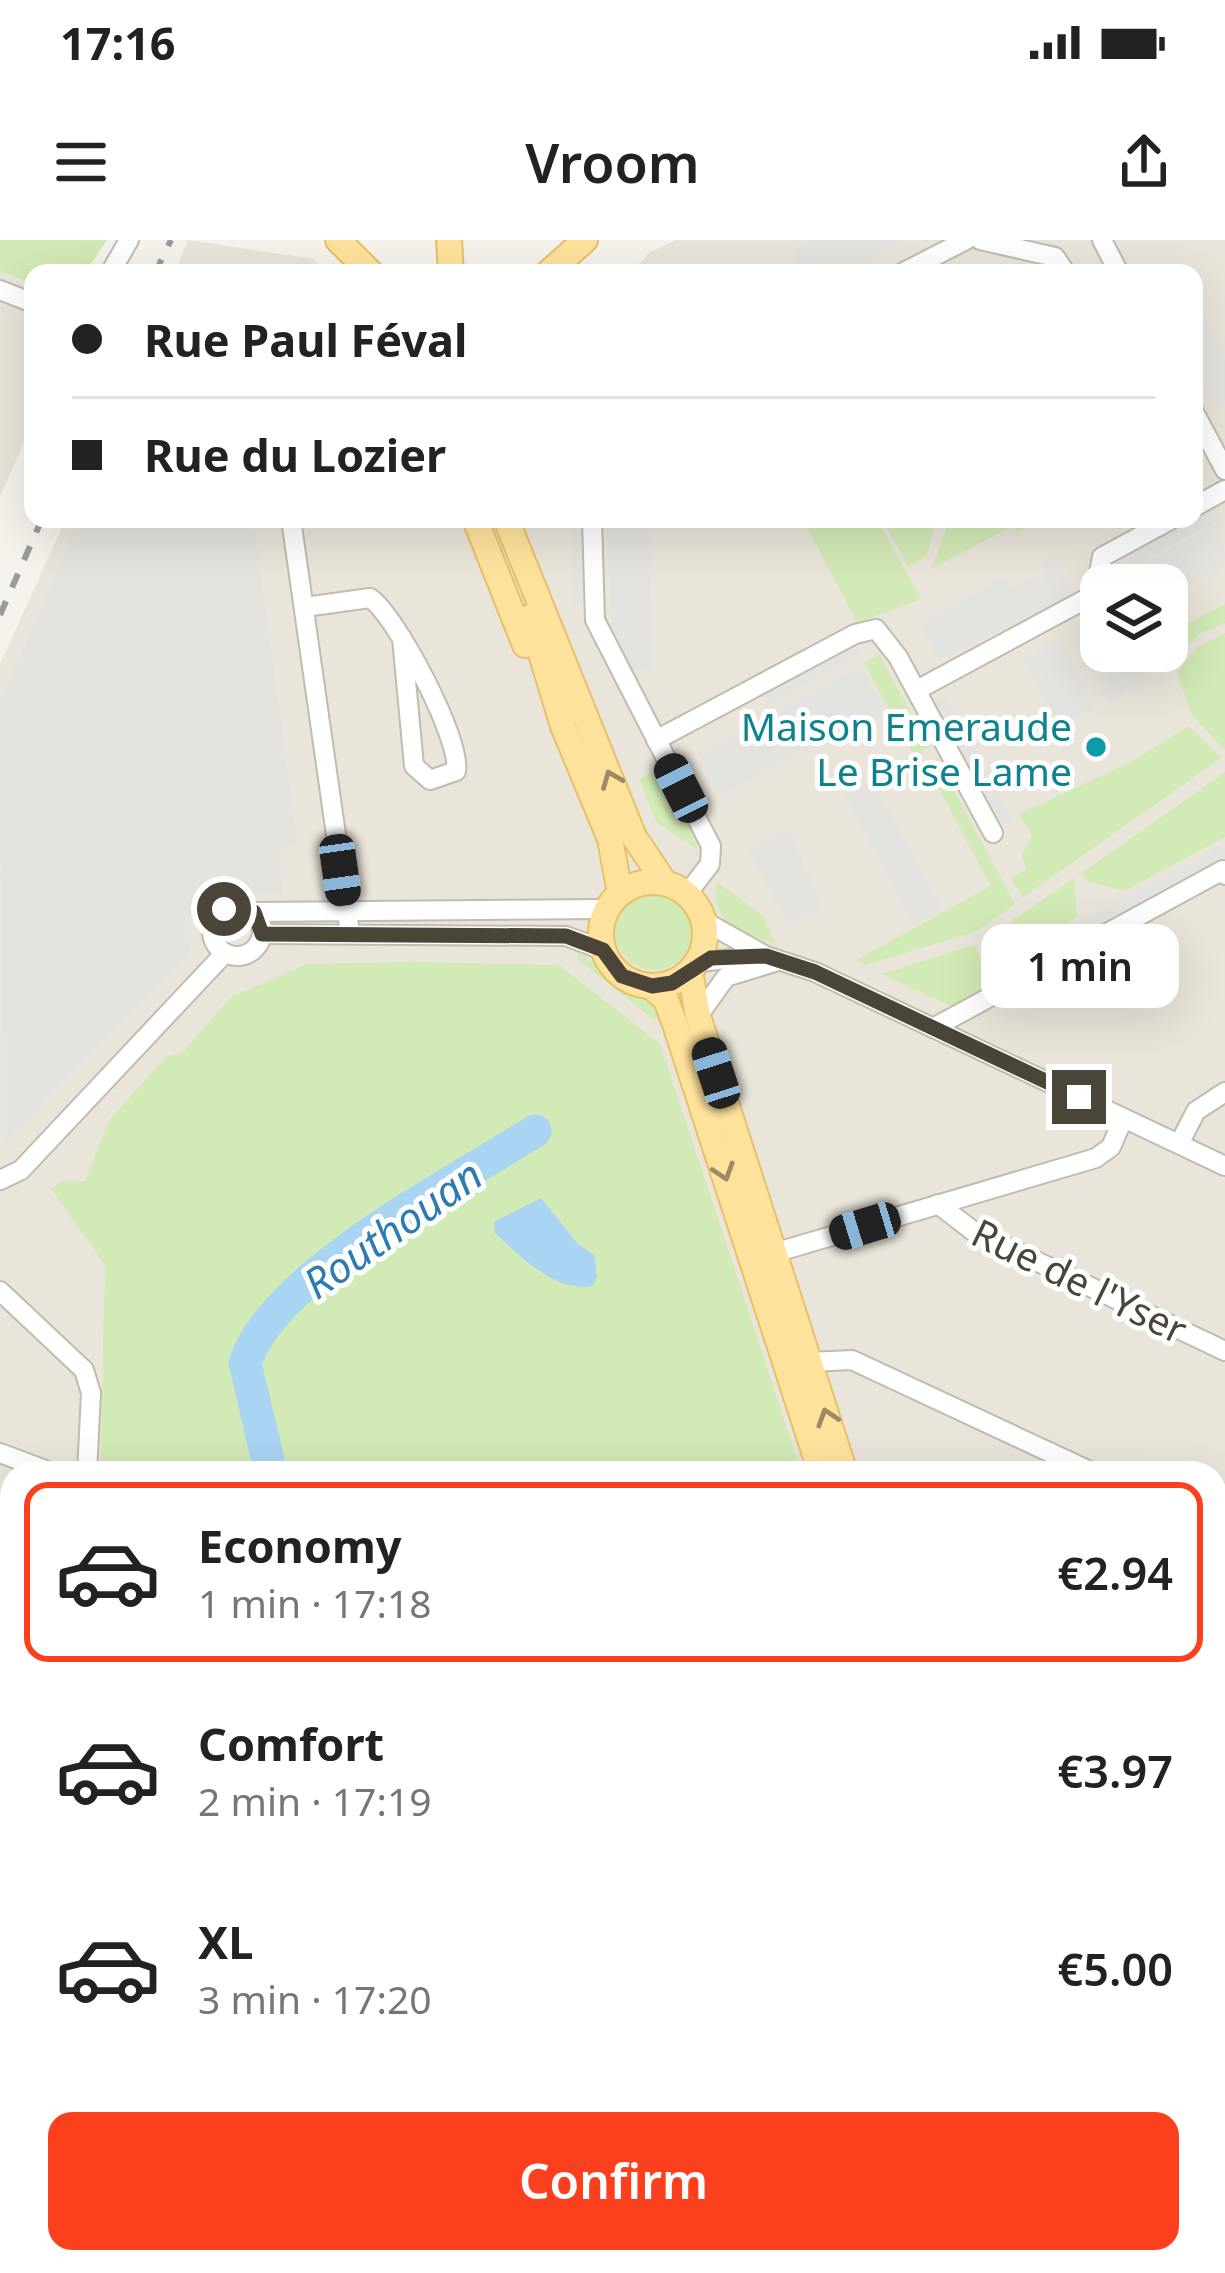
<!DOCTYPE html>
<html lang="en">
<head>
<meta charset="utf-8">
<style>
  :root { --surface:#fff; --page:#f2f2f2; --text:#222; --muted:#767676; --line:#e0e0e0; --accent:#fc3f1d }
  body { margin:0; font-family:"Noto Sans",sans-serif; background:var(--page); color:var(--text); height:100vh; display:flex; flex-direction:column; font-size:45px; white-space:nowrap }
  * { box-sizing:border-box; margin:0 }
  p { font-size:39px; color:var(--muted) }
  .icon { flex:none; width:66px; height:66px; fill:none; stroke:currentColor; stroke-width:2; stroke-linecap:round; stroke-linejoin:round }
  .map { position:relative; flex:1; overflow:hidden }
  .sheet { position:absolute; left:0px; top:1221px; width:1227px; height:813px; display:flex; flex-direction:column; background:var(--surface); border-radius:36px 36px 0 0; box-shadow:0 12px 48px #0002 }
  .sheet>* { flex:none }
  .hud { position:absolute; left:24px; top:24px; width:1179px; height:264px; border-radius:24px; box-shadow:0 12px 48px #0002; display:grid; align-content:center; height:264px; padding:0 48px; background:var(--surface) }
  .buttons { position:absolute; left:1080px; top:324px; display:grid; gap:24px }
  .buttons a { display:grid; place-items:center; width:108px; height:108px; border-radius:24px; background:var(--surface); box-shadow:0 12px 48px #0002; font-size:60px }
  .end { position:absolute; width:54px; height:54px; margin:-27px; border:15px solid #4b4439; background:#fff; box-shadow:0 0 0 6px #fff }
  .from { border-radius:50% }
  .bubble { position:absolute; height:84px; border-radius:24px; background:var(--surface); box-shadow:0 12px 48px #0002; font-size:39px; font-weight:600; line-height:84px; text-align:center }
  .car { position:absolute; width:36px; height:72px; margin:-36px -18px; border-radius:15px; box-shadow:0 0 9px 3px #0007; background:linear-gradient(#222 24%,#8ab4d8 0 40%,#222 0 76%,#8ab4d8 0 86%,#222 0) }
  .hud b { display:flex; align-items:center; gap:42px; height:114px; font-size:45px }
  .hud b+b { border-top:3px solid var(--line) }
  .hud i { width:30px; height:30px; background:var(--text) }
  ul { padding:21px 0 0; list-style:none }
  li { display:flex; align-items:center; gap:36px; height:180px; margin:0 24px 18px; padding:0 24px; border:6px solid transparent; border-radius:24px }
  li div { flex:1 }
  li b { display:block; font-size:45px }
  li em { font-style:normal; font-weight:600 }
  li.on { border-color:var(--accent) }
  li>.icon { width:108px; height:108px; stroke-width:1.5 }
  .button { display:flex; gap:24px; margin-top:auto; padding:24px 48px }
  .button a { flex:1; height:138px; border-radius:24px; background:var(--accent); color:#fff; font-size:48px; font-weight:600; line-height:138px; text-align:center }
  .status { display:flex; justify-content:space-between; align-items:center; height:84px; padding:0 60px; background:var(--surface); direction:ltr }
  .status svg { height:33px; fill:currentColor }
  header { display:flex; justify-content:space-between; align-items:center; height:156px; padding:0 48px; background:var(--surface); font-size:54px; font-weight:600 }
  .map>svg:first-child { display:block }
  .residential { fill:#eae5da; fill-rule:evenodd }
  .green { fill:#d2eab5 }
  .parking { fill:#e5e3e0 }
  .water { fill:#a9d4f2 }
  .lines { fill:none; stroke-linecap:round; stroke-linejoin:round }
  .river { stroke:#a9d4f2; stroke-width:33 }
  .minor-casing { stroke:#c2bbae; stroke-width:22 }
  .major-casing { stroke:#e6c16a; stroke-width:28 }
  .minor { stroke:#fff; stroke-width:18 }
  .major { stroke:#ffe39c; stroke-width:24 }
  .rail { stroke:#9a9a9a; stroke-width:6; stroke-dasharray:15 15; stroke-linecap:butt }
  .oneway { stroke:#9c8c66 }
  .route { stroke:#4b4439; stroke-width:15 }
  .culture-dot { fill:#0f9aa8; stroke:#fff; stroke-width:4.5 }
  .labels { text-anchor:middle; dominant-baseline:central; stroke-width:10; stroke-linejoin:round; paint-order:stroke }
  .culture-label { font-size:39px; fill:#0d838f; stroke:#fff; text-anchor:end }
  .street-label { font-size:39px; fill:#4b4439; stroke:#fff }
  .water-label { font-size:42px; font-style:italic; fill:#2e7ab2; stroke:#fff }
</style>
</head>
<body>
<div class="status"><b>17:16</b><svg viewBox="0 0 49 12"><path d="M0 12V9h3v3zM5 12V6h3v6zM10 12V3h3v9zM15 12V0h3v12zM26 1h20v11H26zM47 4h2v5h-2z"/></svg></div>
<header><svg class="icon" aria-label="menu" viewBox="0 0 24 24"><path d="M4 6h16M4 12h16M4 18h16"/></svg>Vroom<svg class="icon" aria-label="share" viewBox="0 0 24 24"><path d="M12 15V3M7 8l5-5 5 5M5 13v7h14v-7"/></svg></header>
<div class="map">
<svg width="1225" height="2033" viewBox="0 0 1225 2033">
  <rect width="100%" height="100%" fill="#f6f3ec"/>
  <!-- residential -->
  <g class="residential">
    <path d="M188 0 313 19 325 33H175Z"/>
    <path d="M676 0H1225V2033H0V424L66 279H1194V33H630L650 12ZM1101 345H1167V411H1101ZM12 1233H1215V2022H12Z"/>
    <path d="M0 31 33 44V182L0 257Z"/>
  </g>
  <!-- green -->
  <g class="green">
    <path d="M0 0H107L85 33H33V44L0 31Z"/>
    <path d="M803 279H877L921 359 857 383Z"/>
    <path d="M882 279H936L927 316 908 326Z"/>
    <path d="M950 279H1041L1016 293 1013 286 931 329Z"/>
    <path d="M1225 364V383L1199 394 1170 426 1155 411H1167V395Z"/>
    <path d="M1225 393V510L1192 475 1177 433 1196 408Z"/>
    <path d="M879 414 929 507 914 515 864 423Z"/>
    <path d="M1189 486 1221 518 1022 658 1011 638 1027 629 1021 616 1032 596 1019 574 1131 522Z"/>
    <path d="M937 519 1015 664 977 691 866 725 856 720 991 646 926 525Z"/>
    <path d="M661 529 699 610 657 583 639 538Z"/>
    <path d="M1225 532V597L1124 651 1087 641 1082 633Z"/>
    <path d="M1074 638 1077 677 1032 703 1028 697 1003 696 999 690Z"/>
    <path d="M717 642 762 675 775 703C740 694 709 683 717 642Z"/>
    <circle cx="654" cy="691" r="39"/>
    <path d="M974 705 995 745 953 767 882 734Z"/>
    <path d="M577 712 644 757 660 777 653 779 577 719Z"/>
    <path d="M413 722 559 725 660 804 802 1233H100L105 1025 51 949 62 941H85L109 880 166 817 182 813 231 757 307 724Z"/>
    <path d="M12 1987V2022H931L933 2033H7Z"/>
  </g>
  <!-- parking -->
  <g class="parking">
    <path d="M813 0H905L844 33H804L792 11Z"/>
    <path d="M1194 60 1225 118V162L1219 165 1194 119Z"/>
    <path d="M1215 266 1222 278 1127 330 1121 318Z"/>
    <path d="M80 279H253L298 605 279 609 282 654 198 655 189 679 190 712 3 904 0 462Z"/>
    <path d="M569 279H583L586 365H573Z"/>
    <path d="M607 279H649L653 430H634L611 385Z"/>
    <path d="M1223 281 1225 324 1167 352V345H1124L1120 337Z"/>
    <path d="M1053 316 1073 354 939 420 919 382 1004 337 1010 347 1046 335 1041 323Z"/>
    <path d="M1101 378V411H1132L1146 440 1109 462 1073 393Z"/>
    <path d="M1060 400 1095 468 1059 487 1023 419Z"/>
    <path d="M854 403 861 415 770 465 763 452Z"/>
    <path d="M861 425 884 469 720 557 697 513Z"/>
    <path d="M945 455 1012 580 999 586 933 462Z"/>
    <path d="M872 540 942 669 914 685 845 555Z"/>
    <path d="M788 589 823 667 788 685 747 607Z"/>
    <path d="M1225 603V649L1220 640 1035 738 1022 713Z"/>
  </g>
  <!-- water -->
  <g class="water">
    <path d="M541 958 578 1004 594 1015 597 1037 592 1046C555 1053 519 1015 495 993L494 982Z"/>
    <path d="M376 2022 373 2033H231V2022Z"/>
  </g>
  <g class="lines">
    <!-- river -->
    <path class="river" d="M271 1233 245 1123C274 1034 456 942 535 891"/>
    <defs>
      <g id="minor">
        <path d="M980 0 1055 17 1066 33"/>
        <path d="M1102 0 1119 33"/>
        <path d="M110 33 129 0"/>
        <path d="M902 33 966 0"/>
        <path d="M0 50 33 63"/>
        <path d="M1194 172 1225 230"/>
        <path d="M1194 267 1225 250"/>
        <path d="M291 279 350 693"/>
        <path d="M592 279 595 380 711 606 710 624 687 654"/>
        <path d="M305 367 370 358C396 375 462 501 456 531L430 540 414 526 402 398"/>
        <path d="M917 450 1095 354 1102 317 1172 279"/>
        <path d="M656 500 855 394 876 389 898 417 993 593"/>
        <circle cx="237" cy="691" r="25"/>
        <path d="M254 672 607 669"/>
        <path d="M704 681 766 716 815 732 1225 926"/>
        <path d="M262 694 566 696 603 710"/>
        <path d="M698 722 761 716"/>
        <path d="M698 776 726 737 778 721"/>
        <path d="M933 788 1223 630 1225 635"/>
        <path d="M1179 904 1196 871 1225 852"/>
        <path d="M0 940 21 930 225 713"/>
        <path d="M938 964 973 991 1225 1111"/>
        <path d="M774 1013 1096 918 1111 907 1123 879"/>
        <path d="M0 1051 84 1130 91 1153 87 1233"/>
        <path d="M809 1122 852 1120 1094 1233"/>
        <path d="M0 1213 53 1233"/>
        <path d="M1215 1290 1225 1294"/>
        <path d="M1215 1388 1225 1385"/>
        <path d="M0 1493 12 1497"/>
        <path d="M1215 1559 1225 1538"/>
        <path d="M1215 1826 1225 1821"/>
        <path d="M0 1901 12 1838"/>
        <path d="M0 1972 12 1919"/>
      </g>
      <g id="major">
        <path d="M338 0 371 33"/>
        <path d="M449 0 451 33"/>
        <path d="M548 33 585 0"/>
        <path d="M475 279 525 405"/>
        <path d="M506 279 634 597 665 643"/>
        <path d="M530 377 563 486 610 599 620 653"/>
        <circle cx="653" cy="694" r="52"/>
        <path d="M690 732 698 776 845 1233"/>
        <path d="M652 747 666 760 675 784 821 1233"/>
        <path d="M1064 2022 1065 2033"/>
        <path d="M1088 2022 1090 2033"/>
      </g>
    </defs>
    <!-- minor casing -->
    <use href="#minor" class="minor-casing"/>
    <!-- major casing -->
    <use href="#major" class="major-casing"/>
    <!-- minor -->
    <use href="#minor" class="minor"/>
    <!-- major -->
    <use href="#major" class="major"/>
    <!-- rail -->
    <g class="rail">
      <path d="M155 33 171 0"/>
      <path d="M0 375 42 279"/>
    </g>
  </g>
  <!-- one-way arrows -->
  <defs><path id="oneway-chevron" d="M-2-3.5L2.5 0L-2 3.5" fill="none" stroke-width="1.6" stroke-linecap="round" stroke-linejoin="round" transform="scale(3)"/></defs>
  <g class="oneway">
    <use href="#oneway-chevron" transform="translate(611 539) rotate(-112)"/>
    <use href="#oneway-chevron" transform="translate(724 932) rotate(72)"/>
    <use href="#oneway-chevron" transform="translate(827 1177) rotate(-108)"/>
  </g>
  <g class="lines">
    <!-- route -->
    <path class="route" d="M224 669 239 665 254 672 262 694 566 696 603 710 622 736 652 746 672 743 711 718 766 716 815 732 1079 857"/>
  </g>
  <!-- markers -->
  <circle class="culture-dot" cx="1096" cy="507" r="12"/>
  <g class="labels">
    <!-- culture labels -->
    <g class="culture-label">
      <text x="1072" y="485">Maison Emeraude<tspan x="1072" dy="45">Le Brise Lame</tspan></text>
    </g>
    <!-- street labels -->
    <g class="street-label">
      <text transform="translate(1080 1040) rotate(26)">Rue de l'Yser</text>
    </g>
    <!-- water labels -->
    <g class="water-label">
      <text transform="translate(392 988) rotate(-35)">Routhouan</text>
    </g>
  </g>
</svg>
<div class="buttons">
<a><svg class="icon" aria-label="layers" viewBox="0 0 24 24"><path d="M12 4l9 5-9 5-9-5zM3 14l9 5 9-5"/></svg></a>
</div>
<i class="end from" style="left:224px;top:669px"></i>
<i class="end" style="left:1079px;top:857px"></i>
<div class="bubble" style="left:981px;top:684px;width:198px">1 min</div>
<i class="car" style="left:681px;top:548px;rotate:333deg"></i>
<i class="car" style="left:340px;top:630px;rotate:172deg"></i>
<i class="car" style="left:716px;top:833px;rotate:342deg"></i>
<i class="car" style="left:865px;top:986px;rotate:253deg"></i>
<div class="hud">
<b><i class="from"></i>Rue Paul Féval</b>
<b><i></i>Rue du Lozier</b>
</div>
<section class="sheet">
<ul>
<li class="on"><svg class="icon" aria-label="car" viewBox="0 0 24 24"><path d="M5 17H2v-5l4-1 3-4h7l3 4 3 1v5h-3M9 17h6M6 11h13"/><circle cx="7" cy="17" r="2"/><circle cx="17" cy="17" r="2"/></svg><div><b>Economy</b><p>1 min · 17:18</p></div><em>€2.94</em></li>
<li><svg class="icon" aria-label="car" viewBox="0 0 24 24"><path d="M5 17H2v-5l4-1 3-4h7l3 4 3 1v5h-3M9 17h6M6 11h13"/><circle cx="7" cy="17" r="2"/><circle cx="17" cy="17" r="2"/></svg><div><b>Comfort</b><p>2 min · 17:19</p></div><em>€3.97</em></li>
<li><svg class="icon" aria-label="car" viewBox="0 0 24 24"><path d="M5 17H2v-5l4-1 3-4h7l3 4 3 1v5h-3M9 17h6M6 11h13"/><circle cx="7" cy="17" r="2"/><circle cx="17" cy="17" r="2"/></svg><div><b>XL</b><p>3 min · 17:20</p></div><em>€5.00</em></li>
</ul>
<div class="button"><a>Confirm</a></div>
</section>
</div>
</body>
</html>
